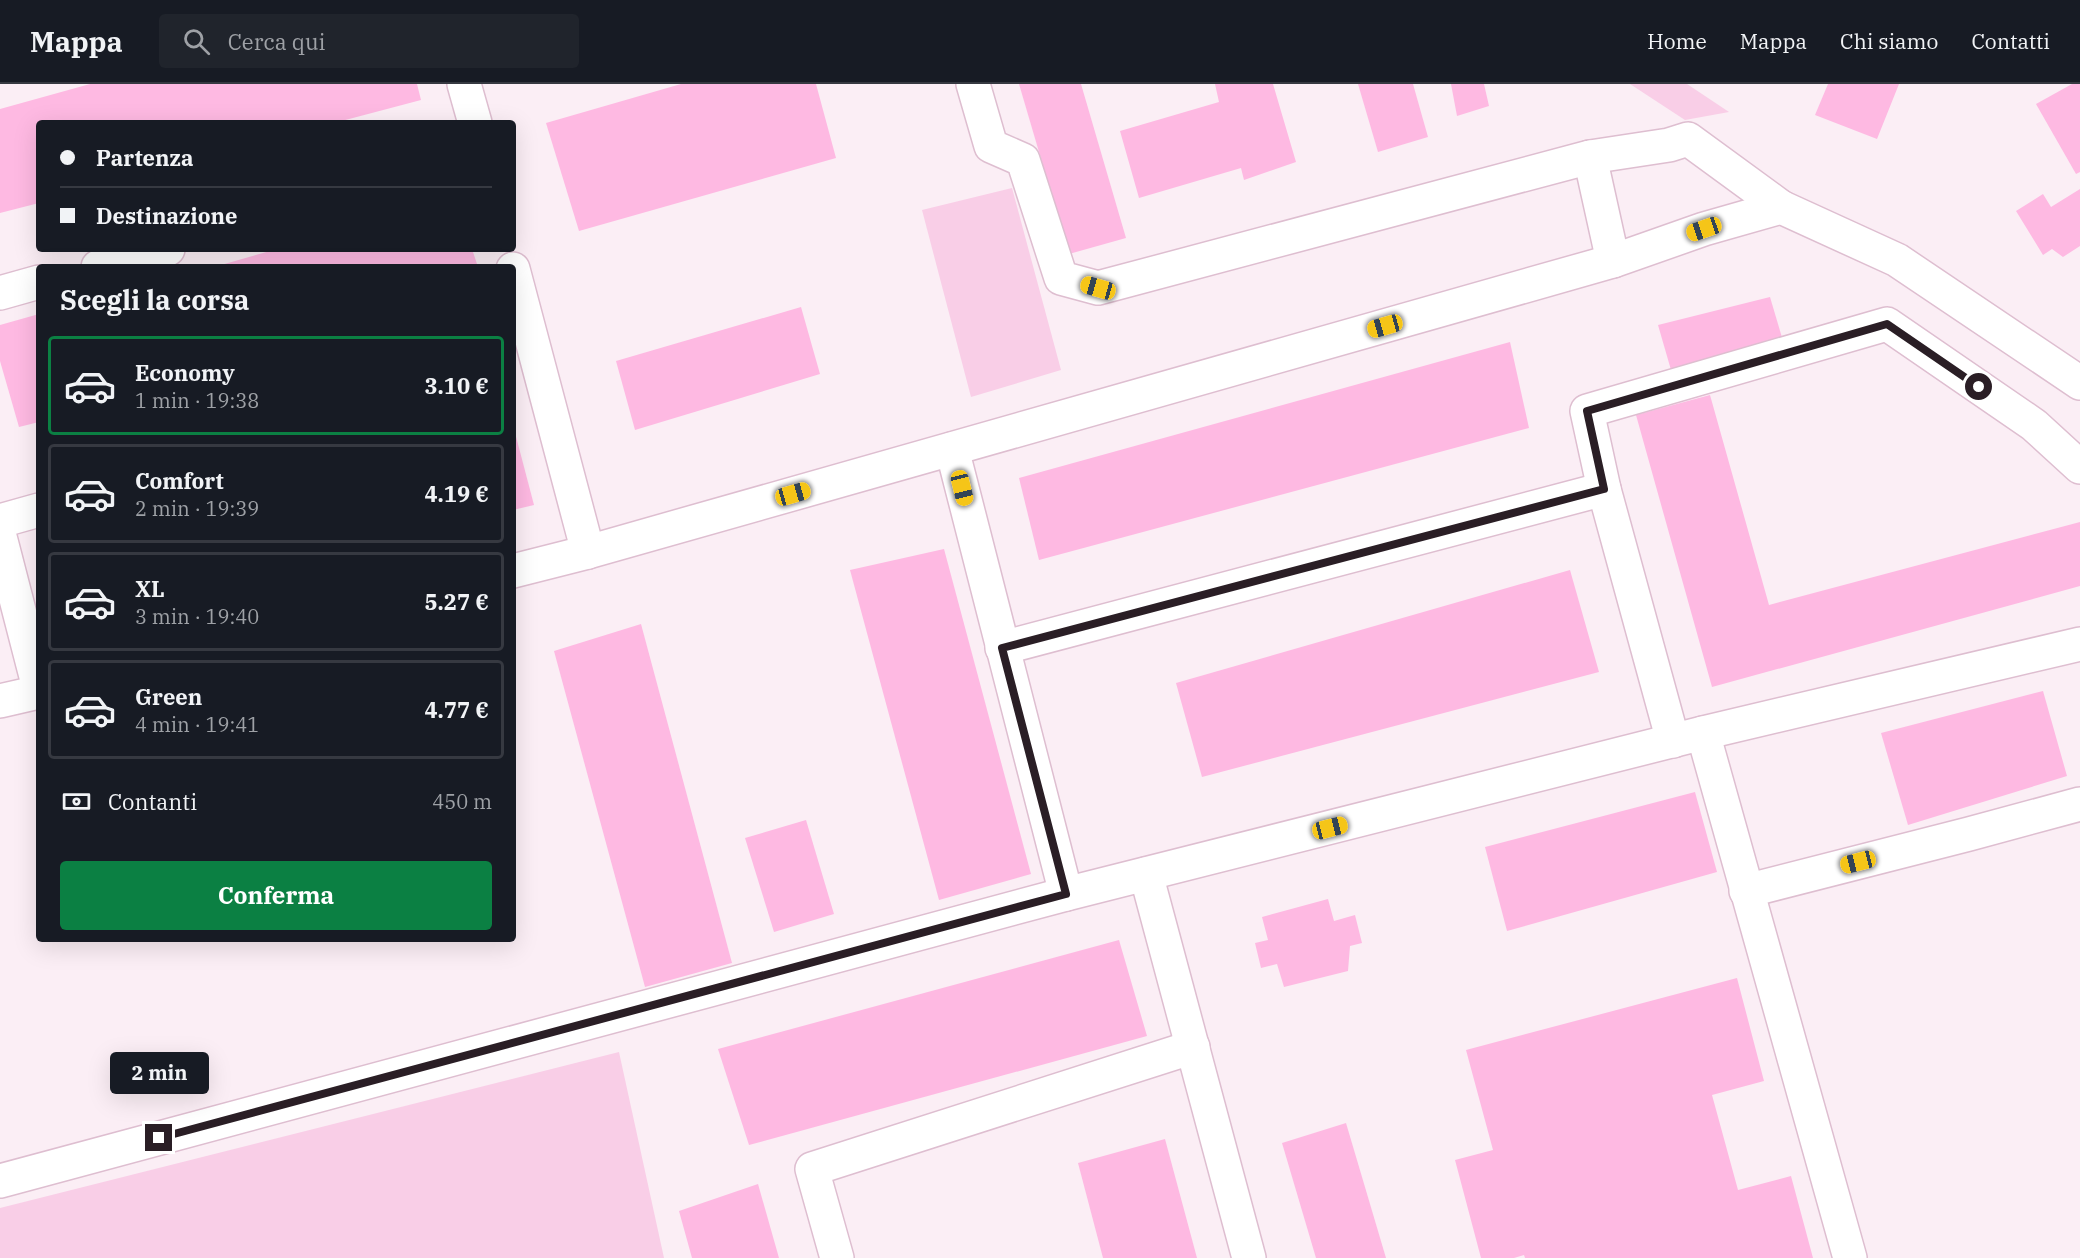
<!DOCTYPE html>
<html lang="it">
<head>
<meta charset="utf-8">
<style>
  :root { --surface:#171b24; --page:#20242c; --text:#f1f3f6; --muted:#9ea1a6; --line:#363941; --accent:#0b8043 }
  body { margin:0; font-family:"IBM Plex Serif",serif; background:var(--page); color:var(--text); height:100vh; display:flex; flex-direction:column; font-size:22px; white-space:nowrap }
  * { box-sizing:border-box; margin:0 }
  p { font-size:20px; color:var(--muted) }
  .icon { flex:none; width:33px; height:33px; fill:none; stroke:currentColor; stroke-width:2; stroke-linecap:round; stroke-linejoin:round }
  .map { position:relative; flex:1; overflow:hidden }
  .side { position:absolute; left:36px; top:180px; width:480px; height:678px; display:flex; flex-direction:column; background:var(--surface); border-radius:6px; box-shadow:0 6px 24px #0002 }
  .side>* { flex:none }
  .banner { position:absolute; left:36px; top:36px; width:480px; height:132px; border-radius:6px; box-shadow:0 6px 24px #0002; display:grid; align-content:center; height:132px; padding:0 24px; background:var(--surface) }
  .end { position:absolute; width:27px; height:27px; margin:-14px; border:8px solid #2a1e25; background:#fff; box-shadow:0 0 0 3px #fff }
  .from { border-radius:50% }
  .bubble { position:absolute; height:42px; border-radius:6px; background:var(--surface); box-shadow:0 6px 24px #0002; font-size:20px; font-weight:700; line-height:42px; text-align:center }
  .car { position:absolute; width:18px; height:36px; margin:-18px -9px; border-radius:8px; box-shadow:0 0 4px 2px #0007; background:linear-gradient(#f5c518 24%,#345 0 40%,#f5c518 0 76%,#345 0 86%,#f5c518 0) }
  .banner b { display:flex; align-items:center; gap:21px; height:57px; font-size:22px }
  .banner b+b { border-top:2px solid var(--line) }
  .banner i { width:15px; height:15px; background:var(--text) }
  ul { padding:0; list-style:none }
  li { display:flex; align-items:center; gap:18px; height:99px; margin:0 12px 9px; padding:0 12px; border:3px solid var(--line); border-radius:6px }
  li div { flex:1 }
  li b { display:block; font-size:22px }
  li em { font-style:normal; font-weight:700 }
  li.active { border-color:var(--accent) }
  li>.icon { width:54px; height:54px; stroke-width:1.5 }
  h2 { padding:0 24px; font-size:27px; line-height:72px }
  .pay { display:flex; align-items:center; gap:15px; height:66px; padding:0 24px; font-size:22px }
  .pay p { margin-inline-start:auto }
  .action { display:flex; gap:12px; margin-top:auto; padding:12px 24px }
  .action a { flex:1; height:69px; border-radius:6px; background:var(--accent); color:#fff; font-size:24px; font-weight:700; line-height:69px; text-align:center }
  header { display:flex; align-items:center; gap:36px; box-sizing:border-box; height:84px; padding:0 30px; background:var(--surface); border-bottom:2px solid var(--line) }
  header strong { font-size:28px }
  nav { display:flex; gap:33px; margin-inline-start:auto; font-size:21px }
  .search { width:420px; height:54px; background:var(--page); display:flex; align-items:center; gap:15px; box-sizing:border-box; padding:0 21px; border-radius:6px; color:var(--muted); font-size:22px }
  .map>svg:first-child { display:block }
  .green { fill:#f9cee7 }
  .building { fill:#feb9e2 }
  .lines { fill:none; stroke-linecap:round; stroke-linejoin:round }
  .minor-casing { stroke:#debed0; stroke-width:36 }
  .minor { stroke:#fff; stroke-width:33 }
  .route { stroke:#2a1e25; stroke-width:8 }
</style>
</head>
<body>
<header>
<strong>Mappa</strong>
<div class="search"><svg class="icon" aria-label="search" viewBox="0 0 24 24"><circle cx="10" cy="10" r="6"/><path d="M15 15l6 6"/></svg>Cerca qui</div>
<nav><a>Home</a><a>Mappa</a><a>Chi siamo</a><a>Contatti</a></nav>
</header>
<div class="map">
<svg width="2080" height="1174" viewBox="0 0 2080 1174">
  <rect width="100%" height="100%" fill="#fbeef5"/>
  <!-- green -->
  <g class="green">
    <path d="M1630 0H1687L1729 28 1685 36Z"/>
    <path d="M1012 104 1061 286 971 313 922 126Z"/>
    <path d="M619 968 664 1174H0V1124Z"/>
  </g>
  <!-- building -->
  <g class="building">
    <path d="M90 0H417L421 16 334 39H39V119L0 129V25Z"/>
    <path d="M681 0H816L836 74 579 147 546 39Z"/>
    <path d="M1019 0H1081L1126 154 1069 170Z"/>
    <path d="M1215 0H1273L1296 78 1244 96 1241 84 1139 114 1120 47 1219 18Z"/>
    <path d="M1358 0H1413L1428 53 1378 68Z"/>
    <path d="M1451 0H1484L1489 22 1457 32Z"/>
    <path d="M1828 0H1899L1877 55 1815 31Z"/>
    <path d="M2072 0H2080V88L2076 90 2036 20Z"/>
    <path d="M2080 105V162L2063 173 2052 165 2043 171 2016 127 2043 110 2051 123Z"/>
    <path d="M277 165H472L478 183H214Z"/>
    <path d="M1770 213 1783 257 1671 286 1658 241Z"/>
    <path d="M801 223 820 290 635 346 616 277Z"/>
    <path d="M39 230V338L19 343 0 277V241Z"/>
    <path d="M1510 258 1529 344 1039 476 1019 394Z"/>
    <path d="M1710 311 1769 521 2080 438V502L1712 603 1636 331Z"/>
    <path d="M513 341 534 421 513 426Z"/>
    <path d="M944 465 1031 790 939 816 850 486Z"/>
    <path d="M1570 486 1599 588 1202 693 1176 599Z"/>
    <path d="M641 540 732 879 645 903 554 567Z"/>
    <path d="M2043 607 2067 692 1908 741 1881 649Z"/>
    <path d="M1695 708 1717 788 1507 847 1485 763Z"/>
    <path d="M806 736 834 830 774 848 745 754Z"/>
    <path d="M1328 815 1334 837 1355 831 1362 859 1350 862 1348 887 1284 903 1277 880 1261 884 1255 859 1268 856 1262 833Z"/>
    <path d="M1119 856 1147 952 749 1061 718 965Z"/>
    <path d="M1737 894 1764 997 1712 1011 1738 1106 1791 1092 1813 1174H1525L1524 1171 1514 1174H1481L1455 1076 1493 1066 1466 966Z"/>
    <path d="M1346 1039 1386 1174H1316L1282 1059Z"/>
    <path d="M1165 1055 1197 1174H1103L1078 1079Z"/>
    <path d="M758 1100 779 1174H692L679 1127Z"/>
  </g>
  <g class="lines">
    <defs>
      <g id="minor">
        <path d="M464 0 475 39"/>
        <path d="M973 0 991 62 1023 76 1061 194 1098 204 1590 73 1669 61 1688 55 1781 123 1897 176 2080 299"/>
        <path d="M1590 73 1613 177"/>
        <path d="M98 183 168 165"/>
        <path d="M513 185 588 468"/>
        <path d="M0 209 39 198"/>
        <path d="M952 365 1066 810"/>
        <path d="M1604 405 1587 327 1887 240 2034 341 2080 383"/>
        <path d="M0 437 39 426"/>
        <path d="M0 453 39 604"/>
        <path d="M513 487 588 468 1613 177 1704 145 1781 123"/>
        <path d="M1002 564 1604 405 1673 657"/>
        <path d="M0 617 39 608"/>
        <path d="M1703 649 1850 1174"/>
        <path d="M1146 790 1249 1174"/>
        <path d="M1746 807 1969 750 2080 720"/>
        <path d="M0 1097 1066 810 1703 649 2080 560"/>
        <path d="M837 1174 812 1085 1193 963"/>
      </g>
    </defs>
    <!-- minor casing -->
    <use href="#minor" class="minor-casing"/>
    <!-- minor -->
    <use href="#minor" class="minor"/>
  </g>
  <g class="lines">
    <!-- route -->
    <path class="route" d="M159 1054 1066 810 1002 564 1604 405 1587 327 1887 240 1979 303"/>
  </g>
</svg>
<i class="end from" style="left:1979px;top:303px"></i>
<i class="end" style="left:159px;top:1054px"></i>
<div class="bubble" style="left:110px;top:968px;width:99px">2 min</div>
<i class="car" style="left:1704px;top:145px;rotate:251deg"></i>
<i class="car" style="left:1098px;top:204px;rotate:286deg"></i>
<i class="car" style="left:1385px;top:242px;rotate:254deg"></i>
<i class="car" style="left:962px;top:404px;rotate:166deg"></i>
<i class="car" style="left:793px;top:410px;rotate:74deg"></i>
<i class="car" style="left:1330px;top:744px;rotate:76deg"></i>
<i class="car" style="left:1858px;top:778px;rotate:256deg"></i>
<div class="banner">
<b><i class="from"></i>Partenza</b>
<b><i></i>Destinazione</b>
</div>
<section class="side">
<h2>Scegli la corsa</h2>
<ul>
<li class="active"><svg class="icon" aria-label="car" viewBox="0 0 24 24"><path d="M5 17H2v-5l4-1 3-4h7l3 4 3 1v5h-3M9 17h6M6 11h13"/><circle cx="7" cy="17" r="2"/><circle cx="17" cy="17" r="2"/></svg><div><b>Economy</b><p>1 min · 19:38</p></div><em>3.10 €</em></li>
<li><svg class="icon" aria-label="car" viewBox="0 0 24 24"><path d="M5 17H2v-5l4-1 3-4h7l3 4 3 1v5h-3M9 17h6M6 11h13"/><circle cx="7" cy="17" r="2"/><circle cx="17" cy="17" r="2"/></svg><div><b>Comfort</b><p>2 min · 19:39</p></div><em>4.19 €</em></li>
<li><svg class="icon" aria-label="car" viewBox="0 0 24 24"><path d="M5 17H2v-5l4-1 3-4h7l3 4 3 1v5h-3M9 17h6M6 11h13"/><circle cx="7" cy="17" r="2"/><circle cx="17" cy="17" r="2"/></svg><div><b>XL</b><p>3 min · 19:40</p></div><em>5.27 €</em></li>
<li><svg class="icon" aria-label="car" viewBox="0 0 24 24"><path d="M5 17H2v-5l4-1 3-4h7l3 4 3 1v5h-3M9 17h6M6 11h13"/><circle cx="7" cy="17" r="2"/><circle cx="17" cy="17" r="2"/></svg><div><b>Green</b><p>4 min · 19:41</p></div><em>4.77 €</em></li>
</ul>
<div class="pay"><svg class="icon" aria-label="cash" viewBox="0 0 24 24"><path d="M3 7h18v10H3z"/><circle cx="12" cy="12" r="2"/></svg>Contanti<p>450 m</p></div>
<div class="action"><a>Conferma</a></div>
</section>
</div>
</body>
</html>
